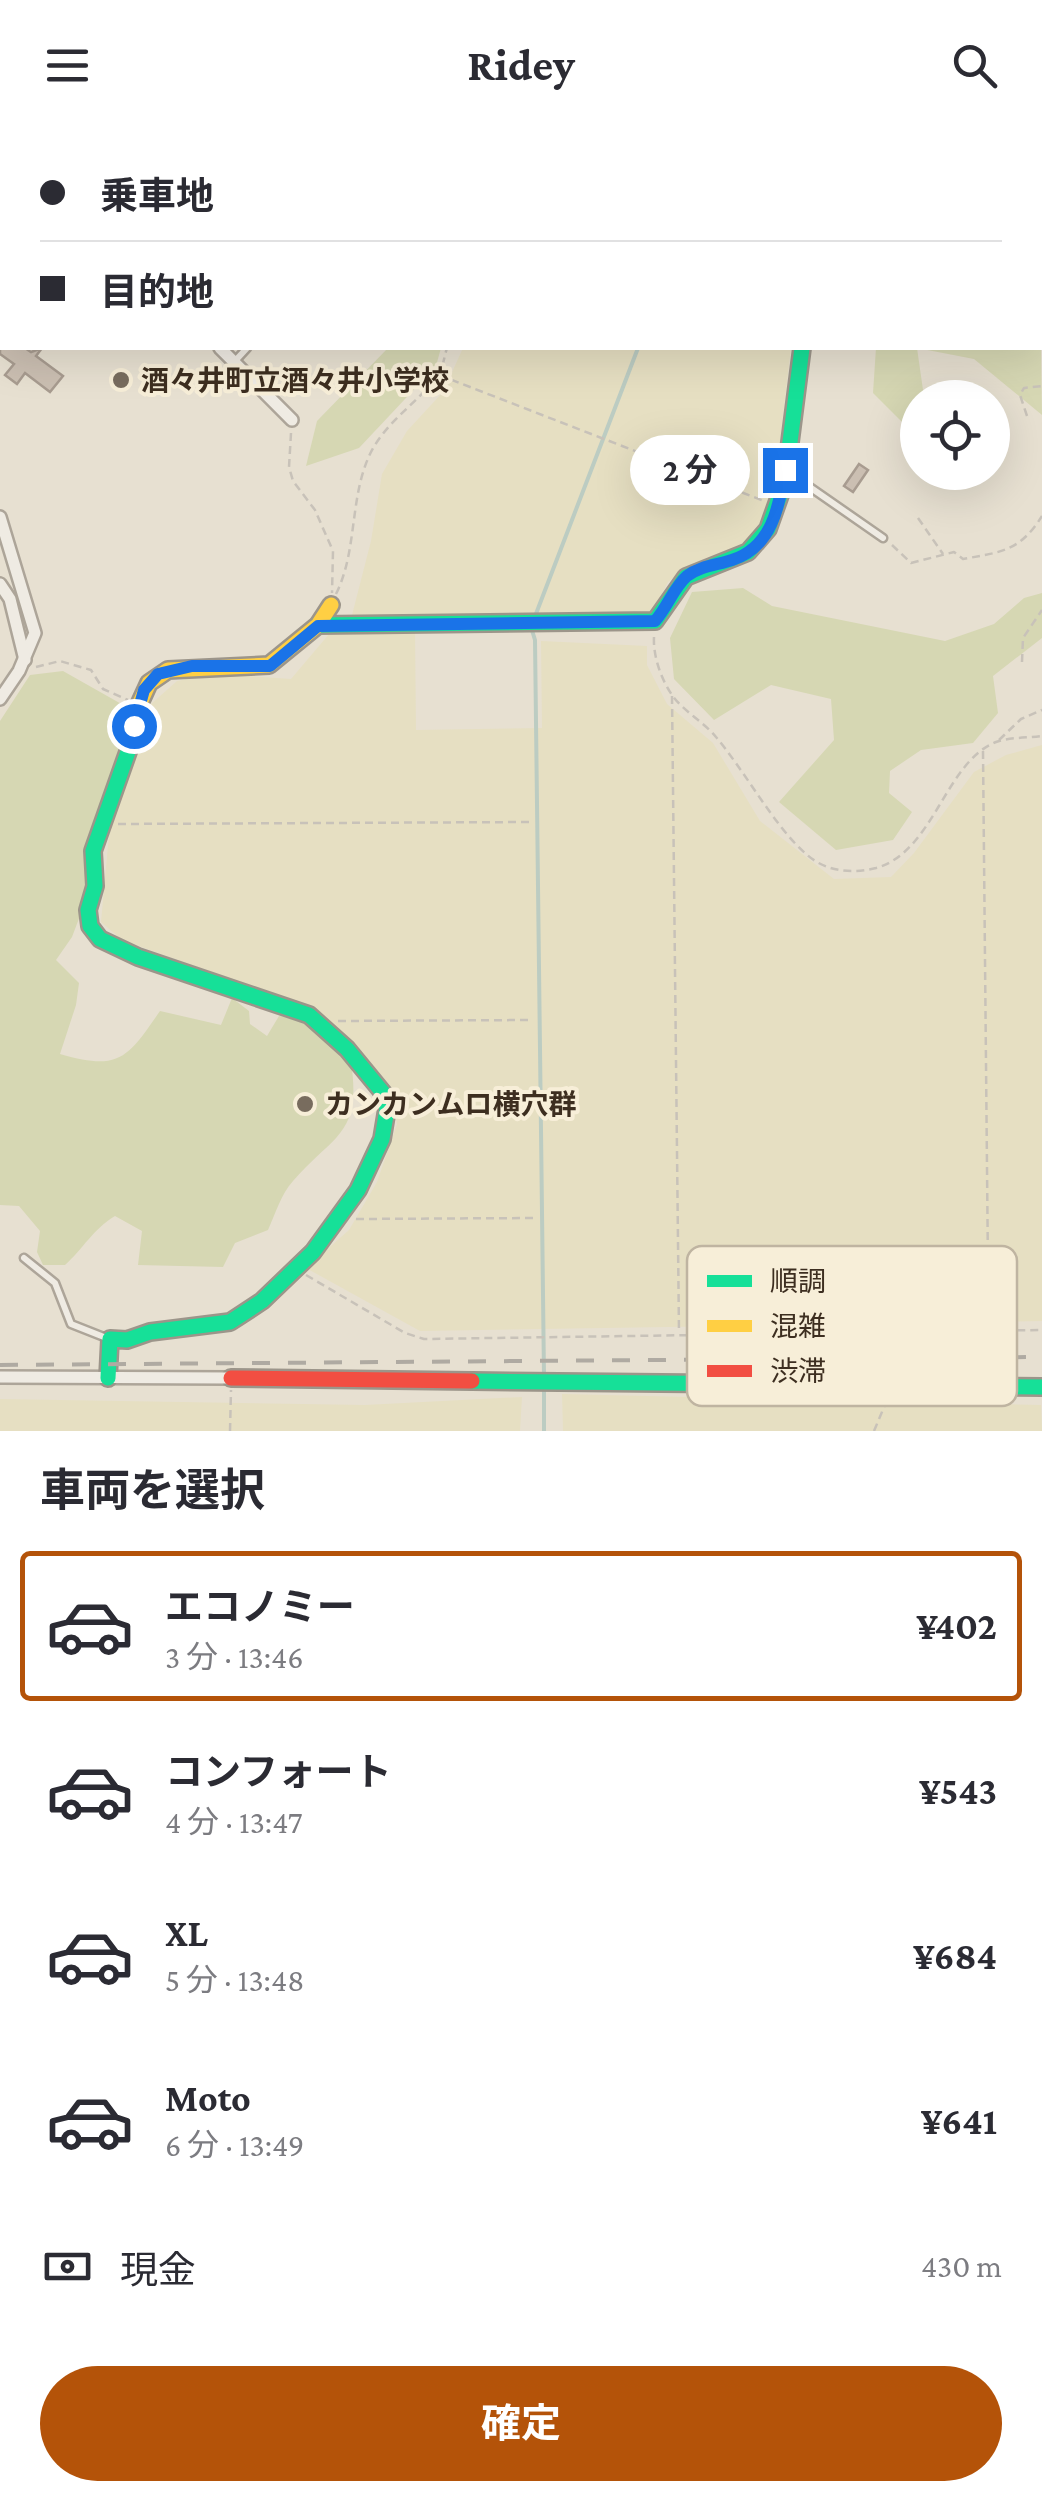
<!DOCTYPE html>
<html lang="ja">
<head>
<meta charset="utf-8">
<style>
  :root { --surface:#fff; --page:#f7f7f7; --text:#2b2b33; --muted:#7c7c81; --line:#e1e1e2; --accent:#b45309 }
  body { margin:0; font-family:"Crimson Pro","Noto Sans JP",serif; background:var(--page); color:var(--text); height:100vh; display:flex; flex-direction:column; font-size:38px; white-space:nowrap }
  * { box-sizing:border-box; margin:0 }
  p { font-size:32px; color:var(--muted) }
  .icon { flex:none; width:55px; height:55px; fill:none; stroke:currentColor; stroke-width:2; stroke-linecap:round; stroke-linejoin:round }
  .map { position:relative; height:1301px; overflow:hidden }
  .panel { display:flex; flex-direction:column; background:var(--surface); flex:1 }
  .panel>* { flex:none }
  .top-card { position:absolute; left:0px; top:0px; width:1042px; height:220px; box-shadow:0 10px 40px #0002; display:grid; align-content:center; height:220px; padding:0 40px; background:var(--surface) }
  .controls { position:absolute; left:900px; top:250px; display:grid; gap:20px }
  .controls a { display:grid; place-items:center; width:110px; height:110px; border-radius:50%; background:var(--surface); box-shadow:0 10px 40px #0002; font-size:50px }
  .end { position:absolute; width:45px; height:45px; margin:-22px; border:12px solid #1a73e8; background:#fff; box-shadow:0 0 0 5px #fff }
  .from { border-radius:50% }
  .bubble { position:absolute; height:70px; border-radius:35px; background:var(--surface); box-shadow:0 10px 40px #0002; font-size:32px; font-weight:700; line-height:70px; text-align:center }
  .top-card b { display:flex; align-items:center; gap:35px; height:95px; font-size:38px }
  .top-card b+b { border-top:2px solid var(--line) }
  .top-card i { width:25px; height:25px; background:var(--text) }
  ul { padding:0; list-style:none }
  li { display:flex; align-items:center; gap:30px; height:150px; margin:0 20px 15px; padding:0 20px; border:5px solid transparent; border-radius:10px }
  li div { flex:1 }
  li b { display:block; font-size:38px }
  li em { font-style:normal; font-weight:700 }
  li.selected { border-color:var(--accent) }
  li>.icon { width:90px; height:90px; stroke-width:1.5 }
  h2 { padding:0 40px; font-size:45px; line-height:120px }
  .pay { display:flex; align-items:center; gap:25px; height:110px; padding:0 40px; font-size:38px }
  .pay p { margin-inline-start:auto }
  .cta { display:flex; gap:20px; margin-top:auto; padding:20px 40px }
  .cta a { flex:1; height:115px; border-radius:60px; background:var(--accent); color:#fff; font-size:40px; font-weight:700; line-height:115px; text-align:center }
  header { display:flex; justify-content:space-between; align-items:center; height:130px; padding:0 40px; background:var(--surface); font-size:45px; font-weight:700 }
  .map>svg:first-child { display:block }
  .farmland { fill:#e6dfc2 }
  .green { fill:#d6d7b3 }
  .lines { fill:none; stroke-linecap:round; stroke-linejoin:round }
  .stream { stroke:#bcccc2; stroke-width:4 }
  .building { fill:#cbbfb2; stroke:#a89c90; stroke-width:2.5 }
  .lane-casing { stroke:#ada599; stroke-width:11 }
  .street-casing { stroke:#ada599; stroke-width:16 }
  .fast-casing { stroke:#9c958a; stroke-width:20 }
  .slow-casing { stroke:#9c958a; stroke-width:20 }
  .jam-casing { stroke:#9c958a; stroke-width:20 }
  .path { stroke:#c8c2b9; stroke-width:2.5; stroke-dasharray:8 5; stroke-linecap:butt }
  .lane { stroke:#efebe3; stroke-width:6 }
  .street { stroke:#efebe3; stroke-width:11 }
  .fast { stroke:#16e098; stroke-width:15 }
  .slow { stroke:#ffcf43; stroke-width:15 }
  .jam { stroke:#f24e42; stroke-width:15 }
  .rail { stroke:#afaaa2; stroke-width:4; stroke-dasharray:18 18; stroke-linecap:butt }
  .route { stroke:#1a73e8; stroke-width:12 }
  .poi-dot { fill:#786c5e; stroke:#f7eed8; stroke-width:4 }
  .labels { text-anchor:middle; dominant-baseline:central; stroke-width:8; stroke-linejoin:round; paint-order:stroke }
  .poi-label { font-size:28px; font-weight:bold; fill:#3d2e20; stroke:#f7eed8; text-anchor:start }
  .key { fill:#f7eed8; stroke:#bfb4a1; stroke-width:2.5 }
  .key-label { font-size:28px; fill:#3d2e20 }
</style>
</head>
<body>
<header><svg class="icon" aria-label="menu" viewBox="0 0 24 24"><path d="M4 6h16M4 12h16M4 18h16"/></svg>Ridey<svg class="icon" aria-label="search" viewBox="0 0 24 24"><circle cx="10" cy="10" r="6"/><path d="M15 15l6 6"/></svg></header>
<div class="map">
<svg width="1042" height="1301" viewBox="0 0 1042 1301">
  <rect width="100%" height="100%" fill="#e7e0d1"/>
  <!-- farmland -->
  <g class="farmland">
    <path d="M594 0H1042V58L1040 2Z"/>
    <path d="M463 218H791L771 386 736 422 692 434 668 452 652 483 351 489 371 411 382 344 407 301 443 262Z"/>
    <path d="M415 501 416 600 542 598 541 511 647 516V535L667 574 713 613 760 691 834 749 891 747 914 723 974 642 1006 625 1042 615V1191L420 1201 306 1138 349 1100 377 1052 397 994 390 955 348 908 316 880 122 810 101 792 110 694 150 575 177 551 214 544 291 549 330 503Z"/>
    <path d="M562 1264 1041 1275 1042 1301H563Z"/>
    <path d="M522 1267 520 1301H0V1269L365 1275Z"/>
  </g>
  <!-- green -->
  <g class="green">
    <path d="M1040 160 1042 285 974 229 917 218H1040Z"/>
    <path d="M388 218H441L436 236 359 318 306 336 317 291Z"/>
    <path d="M876 218H917L924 267 918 268 917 307 873 263Z"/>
    <path d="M743 458 772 476 945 511 994 494 1024 468 1042 463V508L993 546 998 583 973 613 921 620 890 641 889 663 912 682 893 710 836 720 779 672 834 610 831 569 771 555 714 590 674 549 670 508 692 462Z"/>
    <path d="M63 541 132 580 85 719 86 770 72 807 56 830 79 853 76 875 60 924C119 941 127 929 160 881L221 895 232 868 249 881 250 894 267 906 279 886C316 890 323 911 351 932 362 1005 334 1004 293 1051 281 1064 275 1085 268 1100L235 1113 223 1137 138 1135 142 1101 115 1086C93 1099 83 1119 65 1135H43L37 1122 40 1101 19 1076 0 1075V591L30 545Z"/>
  </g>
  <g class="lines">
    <!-- stream -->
    <g class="stream">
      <path d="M720 2 721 0"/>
      <path d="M534 489 638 218"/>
      <path d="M531 497 535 510 544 1246"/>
      <path d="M544 1301V1256"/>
    </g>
  </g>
  <!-- building -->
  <g class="building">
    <path d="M0 199 2 218H25L31 222 42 218 36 226 63 246 50 262 25 243 17 254 5 245 14 234 0 224Z"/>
    <path d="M859 334 868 340 853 362 844 356Z"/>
  </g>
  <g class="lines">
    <defs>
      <g id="lane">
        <path d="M113 0 114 2"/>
        <path d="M241 0 244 2"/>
        <path d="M318 0 322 2"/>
        <path d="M12 2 14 0"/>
        <path d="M133 2 137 0"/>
        <path d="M258 2 260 0"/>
        <path d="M235 231 247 218"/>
        <path d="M791 344 883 408"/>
        <path d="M24 1128 55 1153 71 1194 109 1209"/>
      </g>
      <g id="street">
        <path d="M1 0 4 2"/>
        <path d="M365 2 366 0"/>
        <path d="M1040 79H1042"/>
        <path d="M220 218 292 290"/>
        <path d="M0 387 35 503 19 541 0 569"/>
        <path d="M0 454 10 469 25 530"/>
        <path d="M0 1247 231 1248"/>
      </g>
      <g id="fast">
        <path d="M318 495 655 491 686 447 748 422 768 399 785 351 802 218"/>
        <path d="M108 1248 110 1209 127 1210 150 1202 230 1192 262 1171 313 1122 358 1060 382 1009 387 979 384 964 347 919 309 885 138 827 100 809 90 796 88 780 95 756 93 721 129 619 138 577"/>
        <path d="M472 1251 1042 1257"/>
      </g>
      <path id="slow" d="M138 577 149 553 168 540 269 535 318 495 331 475"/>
      <path id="jam" d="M231 1248 472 1251"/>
    </defs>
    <!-- lane casing -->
    <use href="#lane" class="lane-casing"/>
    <!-- street casing -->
    <use href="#street" class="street-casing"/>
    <!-- fast casing -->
    <use href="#fast" class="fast-casing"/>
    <!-- slow casing -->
    <use href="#slow" class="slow-casing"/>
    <!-- jam casing -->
    <use href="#jam" class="jam-casing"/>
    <!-- path -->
    <g class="path">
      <path d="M565 0 569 2"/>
      <path d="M902 0 909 2"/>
      <path d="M970 2 971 0"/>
      <path d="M439 245 764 371"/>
      <path d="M1027 286 1020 265 1024 258 1042 256"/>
      <path d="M291 303 289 337 293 351 315 380 333 421 332 463"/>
      <path d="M918 388 943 424"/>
      <path d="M892 415 911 433 954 422 963 429C1002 422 1020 421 1042 386"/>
      <path d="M336 464C358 420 349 366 371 322 387 291 417 273 437 247 443 239 444 227 447 218"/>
      <path d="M654 507C653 526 661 549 672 565 683 581 704 592 716 607 744 640 775 697 805 723 825 742 851 744 876 738 934 722 945 632 996 612 1010 607 1028 608 1042 606"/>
      <path d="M1022 532 1023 508 1042 480"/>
      <path d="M36 537 60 531 91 540 103 559 128 570"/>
      <path d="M672 566 679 1203"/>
      <path d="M999 610 1021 589 1042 580"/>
      <path d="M983 621 989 1245"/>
      <path d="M118 694 531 692"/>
      <path d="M338 891 532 890"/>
      <path d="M356 1089 535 1088"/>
      <path d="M306 1145 405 1203 424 1209 1042 1200"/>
      <path d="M230 1301 231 1260"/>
      <path d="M874 1301 887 1270"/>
    </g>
    <!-- lane -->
    <use href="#lane" class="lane"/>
    <!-- street -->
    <use href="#street" class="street"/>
    <!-- fast -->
    <use href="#fast" class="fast"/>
    <!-- slow -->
    <use href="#slow" class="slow"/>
    <!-- jam -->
    <use href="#jam" class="jam"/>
    <!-- rail -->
    <path class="rail" d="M0 1235 1042 1227"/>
  </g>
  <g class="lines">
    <!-- route -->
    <path class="route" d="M134 596 144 560 158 544 192 536H270L318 496 655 491C667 478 674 457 687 446 700 436 717 435 732 430 772 417 779 377 785 340"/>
  </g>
  <!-- markers -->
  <g class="poi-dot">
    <circle cx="121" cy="250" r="10"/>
    <circle cx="305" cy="974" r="10"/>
  </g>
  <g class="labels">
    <!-- poi labels -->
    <g class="poi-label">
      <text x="141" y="250">酒々井町立酒々井小学校</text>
      <text x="325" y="974">カンカンムロ横穴群</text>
    </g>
  </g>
  <!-- legend -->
  <rect x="687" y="1116" width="330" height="160" rx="15" class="key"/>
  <rect x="707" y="1145" width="45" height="12" fill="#16e098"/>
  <rect x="707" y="1190" width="45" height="12" fill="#ffcf43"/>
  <rect x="707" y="1235" width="45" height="12" fill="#f24e42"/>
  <g class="key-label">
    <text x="770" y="1161">順調</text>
    <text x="770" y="1206">混雑</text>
    <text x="770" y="1251">渋滞</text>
  </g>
</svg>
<div class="controls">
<a><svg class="icon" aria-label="locate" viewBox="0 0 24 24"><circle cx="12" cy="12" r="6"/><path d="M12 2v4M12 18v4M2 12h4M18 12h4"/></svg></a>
</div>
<i class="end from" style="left:134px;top:596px"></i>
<i class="end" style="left:785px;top:340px"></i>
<div class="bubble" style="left:630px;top:305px;width:120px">2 分</div>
<div class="top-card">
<b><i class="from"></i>乗車地</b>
<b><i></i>目的地</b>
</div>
</div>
<section class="panel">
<h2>車両を選択</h2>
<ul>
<li class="selected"><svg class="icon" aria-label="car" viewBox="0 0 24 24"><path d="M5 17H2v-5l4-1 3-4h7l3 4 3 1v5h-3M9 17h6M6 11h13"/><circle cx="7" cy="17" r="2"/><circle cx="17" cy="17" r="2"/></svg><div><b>エコノミー</b><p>3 分 · 13:46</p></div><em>¥402</em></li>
<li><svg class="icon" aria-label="car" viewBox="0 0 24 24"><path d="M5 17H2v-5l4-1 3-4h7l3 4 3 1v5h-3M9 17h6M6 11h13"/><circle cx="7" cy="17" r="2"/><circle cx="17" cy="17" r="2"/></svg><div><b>コンフォート</b><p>4 分 · 13:47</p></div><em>¥543</em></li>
<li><svg class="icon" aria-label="car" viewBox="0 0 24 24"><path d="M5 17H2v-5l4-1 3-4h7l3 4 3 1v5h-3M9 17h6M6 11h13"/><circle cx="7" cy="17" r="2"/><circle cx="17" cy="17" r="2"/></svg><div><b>XL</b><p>5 分 · 13:48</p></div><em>¥684</em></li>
<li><svg class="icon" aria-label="car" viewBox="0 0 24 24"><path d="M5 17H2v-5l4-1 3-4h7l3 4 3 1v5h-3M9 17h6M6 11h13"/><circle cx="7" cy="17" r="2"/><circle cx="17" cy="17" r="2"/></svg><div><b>Moto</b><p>6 分 · 13:49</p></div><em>¥641</em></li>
</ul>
<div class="pay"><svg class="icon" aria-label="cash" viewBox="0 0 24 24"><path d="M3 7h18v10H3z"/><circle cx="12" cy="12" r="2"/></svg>現金<p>430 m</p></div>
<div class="cta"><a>確定</a></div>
</section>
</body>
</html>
